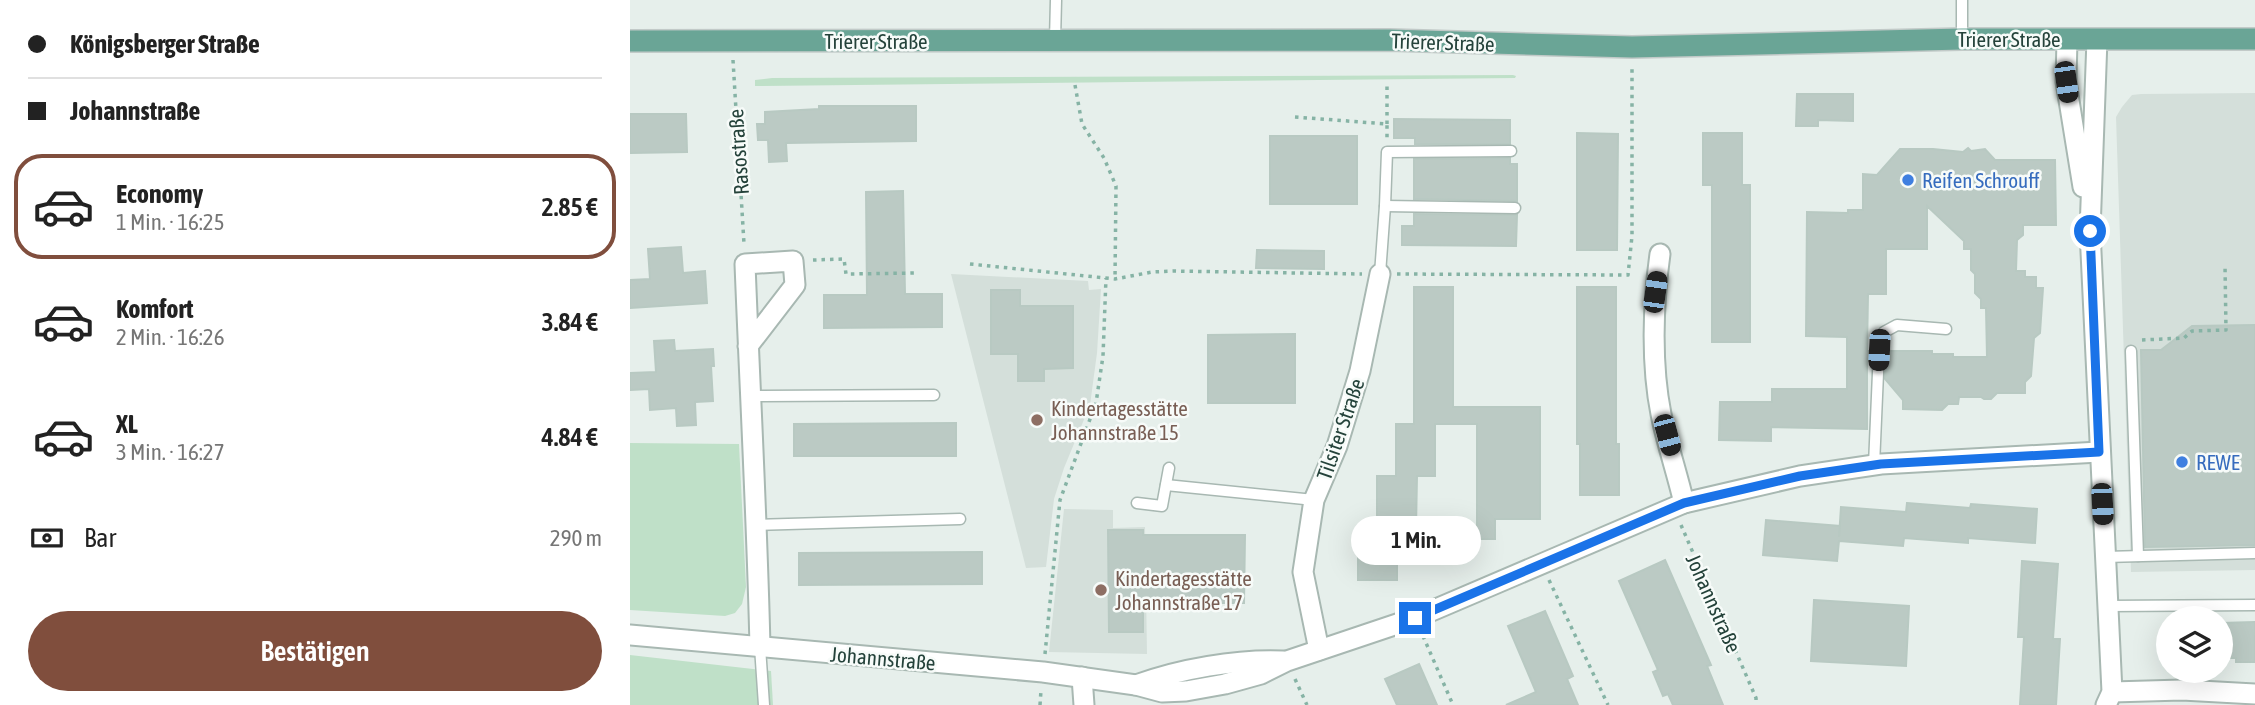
<!DOCTYPE html>
<html lang="de">
<head>
<meta charset="utf-8">
<style>
  :root { --surface:#fff; --page:#f2f2f2; --text:#222; --muted:#767676; --line:#e0e0e0; --accent:#804e3d }
  body { margin:0; font-family:"Asap Condensed",sans-serif; background:var(--page); color:var(--text); height:100vh; display:flex; flex-direction:column; font-size:26px; white-space:nowrap }
  * { box-sizing:border-box; margin:0 }
  p { font-size:23px; color:var(--muted) }
  .icon { flex:none; width:38px; height:38px; fill:none; stroke:currentColor; stroke-width:2; stroke-linecap:round; stroke-linejoin:round }
  .map { position:relative; flex:1; overflow:hidden }
  .panel { display:flex; flex-direction:column; background:var(--surface); width:630px }
  .panel>* { flex:none }
  .guide { display:grid; align-content:center; height:154px; padding:0 28px; background:var(--surface) }
  .tools { position:absolute; left:1526px; top:606px; display:grid; gap:14px }
  .tools a { display:grid; place-items:center; width:77px; height:77px; border-radius:50%; background:var(--surface); box-shadow:0 7px 28px #0002; font-size:35px }
  .end { position:absolute; width:32px; height:32px; margin:-16px; border:9px solid #1a73e8; background:#fff; box-shadow:0 0 0 4px #fff }
  .from { border-radius:50% }
  .bubble { position:absolute; height:49px; border-radius:24px; background:var(--surface); box-shadow:0 7px 28px #0002; font-size:23px; font-weight:600; line-height:49px; text-align:center }
  .car { position:absolute; width:21px; height:42px; margin:-21px -10px; border-radius:9px; box-shadow:0 0 5px 2px #0007; background:linear-gradient(#222 24%,#8ab4d8 0 40%,#222 0 76%,#8ab4d8 0 86%,#222 0) }
  .guide b { display:flex; align-items:center; gap:24px; height:66px; font-size:26px }
  .guide b+b { border-top:2px solid var(--line) }
  .guide i { width:18px; height:18px; background:var(--text) }
  ul { padding:0; list-style:none }
  li { display:flex; align-items:center; gap:21px; height:105px; margin:0 14px 10px; padding:0 14px; border:4px solid transparent; border-radius:28px }
  li div { flex:1 }
  li b { display:block; font-size:26px }
  li em { font-style:normal; font-weight:600 }
  li.selected { border-color:var(--accent) }
  li>.icon { width:63px; height:63px; stroke-width:1.5 }
  .pay { display:flex; align-items:center; gap:18px; height:77px; padding:0 28px; font-size:26px }
  .pay p { margin-inline-start:auto }
  .button { display:flex; gap:14px; margin-top:auto; padding:14px 28px }
  .button a { flex:1; height:80px; border-radius:42px; background:var(--accent); color:#fff; font-size:28px; font-weight:600; line-height:80px; text-align:center }
  main { display:flex; flex:1; min-height:0 }
  .map>svg:first-child { display:block }
  .built { fill:#d4dfda }
  .green { fill:#bfe0c8 }
  .building { fill:#bbcac4; stroke:#b8c9c2; stroke-width:2 }
  .lines { fill:none; stroke-linecap:round; stroke-linejoin:round }
  .lane-casing { stroke:#a8b8b2; stroke-width:13 }
  .street-casing { stroke:#a8b8b2; stroke-width:23 }
  .primary-casing { stroke:#c2cac8; stroke-width:24 }
  .path { stroke:#86b3a5; stroke-width:3.5; stroke-dasharray:3.5 5; stroke-linecap:butt }
  .lane { stroke:#fff; stroke-width:10 }
  .street { stroke:#fff; stroke-width:19 }
  .primary { stroke:#6aa596; stroke-width:21 }
  .route { stroke:#1a73e8; stroke-width:9 }
  .shop-dot { fill:#3f7fe0; stroke:#f7fbf9; stroke-width:2.5 }
  .education-dot { fill:#8d6e63; stroke:#f7fbf9; stroke-width:2.5 }
  .labels { text-anchor:middle; dominant-baseline:central; stroke-width:5; stroke-linejoin:round; paint-order:stroke }
  .street-label { font-size:21px; fill:#24423a; stroke:#f7fbf9 }
  .shop-label { font-size:21px; fill:#366cbe; stroke:#f7fbf9; text-anchor:start }
  .education-label { font-size:21px; fill:#785e54; stroke:#f7fbf9; text-anchor:start }
</style>
</head>
<body>
<main>
<section class="panel">
<div class="guide">
<b><i class="from"></i>Königsberger Straße</b>
<b><i></i>Johannstraße</b>
</div>
<ul>
<li class="selected"><svg class="icon" aria-label="car" viewBox="0 0 24 24"><path d="M5 17H2v-5l4-1 3-4h7l3 4 3 1v5h-3M9 17h6M6 11h13"/><circle cx="7" cy="17" r="2"/><circle cx="17" cy="17" r="2"/></svg><div><b>Economy</b><p>1 Min. · 16:25</p></div><em>2.85 €</em></li>
<li><svg class="icon" aria-label="car" viewBox="0 0 24 24"><path d="M5 17H2v-5l4-1 3-4h7l3 4 3 1v5h-3M9 17h6M6 11h13"/><circle cx="7" cy="17" r="2"/><circle cx="17" cy="17" r="2"/></svg><div><b>Komfort</b><p>2 Min. · 16:26</p></div><em>3.84 €</em></li>
<li><svg class="icon" aria-label="car" viewBox="0 0 24 24"><path d="M5 17H2v-5l4-1 3-4h7l3 4 3 1v5h-3M9 17h6M6 11h13"/><circle cx="7" cy="17" r="2"/><circle cx="17" cy="17" r="2"/></svg><div><b>XL</b><p>3 Min. · 16:27</p></div><em>4.84 €</em></li>
</ul>
<div class="pay"><svg class="icon" aria-label="cash" viewBox="0 0 24 24"><path d="M3 7h18v10H3z"/><circle cx="12" cy="12" r="2"/></svg>Bar<p>290 m</p></div>
<div class="button"><a>Bestätigen</a></div>
</section>
<div class="map">
<svg width="1625" height="705" viewBox="0 0 1625 705">
  <rect width="100%" height="100%" fill="#e6efeb"/>
  <!-- built -->
  <g class="built">
    <path d="M1625 93V570L1501 572 1486 117 1492 107 1502 95 1511 94Z"/>
    <path d="M321 274 458 281 459 290 471 289 467 353 460 405 434 468 424 499 416 567 396 568Z"/>
    <path d="M434 509 483 510V528L515 527 517 654 419 652Z"/>
  </g>
  <!-- green -->
  <g class="green">
    <path d="M883 75 886 76 885 78 125 86V80L142 78Z"/>
    <path d="M0 443 109 444 116 587 112 604 105 613 95 616 0 610Z"/>
    <path d="M0 655 141 671 143 705H0Z"/>
  </g>
  <!-- building -->
  <g class="building">
    <path d="M1167 94H1223V121L1188 120V126H1166Z"/>
    <path d="M189 106H286V141L156 143 157 161 139 162 138 140H128L127 124H135V112L189 109Z"/>
    <path d="M0 114H56L57 152 0 153Z"/>
    <path d="M764 119 880 120V144H785V138H764Z"/>
    <path d="M947 133 988 134 987 250H947Z"/>
    <path d="M1073 133H1112V185H1120V342H1082V185H1073Z"/>
    <rect x="640" y="136" width="87" height="68"/>
    <path d="M1338 148 1341 151 1355 149 1365 160H1425L1426 225H1393V235L1387 240 1386 271H1395V277H1406V288H1413L1410 333 1404 338 1401 376 1395 382V393H1367L1361 399H1354L1351 397H1329L1328 404H1318L1312 410 1273 409V400L1255 379 1256 351H1302V354H1323V357H1357L1356 308H1351V299L1345 293V274L1341 270V249H1334V241L1297 206V249H1256V294H1238L1237 351H1242L1241 363 1237 359V429L1141 427V441L1089 440 1090 402H1142V389H1217V337L1176 336 1177 212 1218 213V210H1233V174L1247 175 1270 149H1303L1333 152Z"/>
    <path d="M880 158V164H887V201L784 199V159Z"/>
    <path d="M273 191 275 294H312V327L194 328V295H237L236 192Z"/>
    <path d="M784 214 887 215 886 246 772 245V226H784Z"/>
    <path d="M51 247 53 273 75 271 77 303 0 308V280L20 279 18 249Z"/>
    <path d="M627 250 694 251V269L626 268Z"/>
    <path d="M784 287H823V407H910V519H865V539H847V424H805V476H787L786 528H767V580H728V528H747V476H766V424H784Z"/>
    <path d="M947 287H986V444H989V495H950V444H947Z"/>
    <path d="M361 290H390V306H443V368L414 369V381H388V354H361Z"/>
    <path d="M1625 325V545L1515 547 1511 350H1531L1562 326Z"/>
    <path d="M665 334V403H578V335Z"/>
    <path d="M44 340 45 351 83 349 84 366H81L83 401 65 402 66 425 47 426 46 408 20 410 19 389 0 390V373L26 372 24 341Z"/>
    <path d="M326 423V456H164V424Z"/>
    <path d="M1277 503 1340 508 1341 504 1407 509 1405 543 1338 538V543L1274 538 1273 546 1209 541 1207 561 1133 555 1136 520 1210 526 1209 537 1211 507 1276 512Z"/>
    <path d="M478 530H513V535H615L614 603H513V632H479Z"/>
    <path d="M352 552V584L169 585V553Z"/>
    <path d="M1035 560 1081 665 1077 666 1093 705H1043L1038 694 1033 696 1023 672 1028 670 989 581Z"/>
    <path d="M1392 561 1428 564 1423 639H1430L1426 705H1390L1394 637H1388Z"/>
    <path d="M1184 600 1279 606 1276 666 1181 661Z"/>
    <path d="M915 611 943 676 937 679 948 705H876L906 692 878 626Z"/>
    <path d="M1625 622V662H1606V658H1591V623Z"/>
    <path d="M789 664 807 705H767L755 679Z"/>
  </g>
  <g class="lines">
    <defs>
      <g id="lane">
        <path d="M1332 0V39"/>
        <path d="M425 40 426 0"/>
        <path d="M755 206 885 208"/>
        <path d="M750 274 755 206 757 152 881 151"/>
        <path d="M1501 351 1508 556"/>
        <path d="M120 396 304 395"/>
        <path d="M1244 465 1249 350 1254 332 1267 325 1316 329"/>
        <path d="M536 485 684 500"/>
        <path d="M507 503 532 506 539 468"/>
        <path d="M127 525 330 519"/>
        <path d="M1475 557 1625 553"/>
        <path d="M1478 606 1625 605"/>
        <path d="M130 647 134 705"/>
      </g>
      <g id="street">
        <path d="M1437 39 1436 82 1453 187"/>
        <path d="M1467 39 1460 231 1482 692 1476 705"/>
        <path d="M1030 254C1023 304 1021 364 1031 414 1037 444 1047 473 1054 503"/>
        <path d="M118 346 165 285 163 261 115 264C120 392 127 519 130 647"/>
        <path d="M0 635 413 672 506 685 532 692 556 691 595 684 631 674 657 661 785 618 1054 503 1170 476 1251 464 1469 452"/>
        <path d="M689 650 673 572 684 500 707 446 730 371 750 274"/>
        <path d="M452 677 454 705"/>
        <path d="M506 685C549 669 607 659 653 661"/>
        <path d="M1482 692 1552 690 1625 694"/>
      </g>
      <path id="primary" d="M0 41 759 40 1002 47 1332 39H1625"/>
    </defs>
    <!-- lane casing -->
    <use href="#lane" class="lane-casing"/>
    <!-- street casing -->
    <use href="#street" class="street-casing"/>
    <!-- primary casing -->
    <use href="#primary" class="primary-casing"/>
    <!-- path -->
    <g class="path">
      <path d="M103 60 114 244"/>
      <path d="M445 85 452 124 474 158 486 186 485 279"/>
      <path d="M665 117 757 124V139"/>
      <path d="M757 124V83"/>
      <path d="M183 260 214 259 216 274 287 273"/>
      <path d="M340 264 485 279 522 272 543 271 732 274"/>
      <path d="M767 274 998 275 1002 236V69"/>
      <path d="M1512 340 1554 338 1562 331 1596 330 1595 265"/>
      <path d="M1051 525 1126 698V705"/>
      <path d="M919 580 978 705"/>
      <path d="M793 636 823 705"/>
      <path d="M415 654 430 500 466 403 473 356 476 278"/>
      <path d="M665 679 677 705"/>
      <path d="M410 705 411 690"/>
    </g>
    <!-- lane -->
    <use href="#lane" class="lane"/>
    <!-- street -->
    <use href="#street" class="street"/>
    <!-- primary -->
    <use href="#primary" class="primary"/>
  </g>
  <g class="lines">
    <!-- route -->
    <path class="route" d="M785 618 1054 503 1170 476 1251 464 1469 452 1460 231"/>
  </g>
  <!-- markers -->
  <g class="shop-dot">
    <circle cx="1278" cy="180" r="7"/>
    <circle cx="1552" cy="462" r="7"/>
  </g>
  <g class="education-dot">
    <circle cx="407" cy="420" r="7"/>
    <circle cx="471" cy="590" r="7"/>
  </g>
  <g class="labels">
    <!-- street labels -->
    <g class="street-label">
      <text x="1379" y="39">Trierer Straße</text>
      <text x="246" y="41">Trierer Straße</text>
      <text transform="translate(813 42) rotate(2)">Trierer Straße</text>
      <text transform="translate(108 152) rotate(-94)">Rasostraße</text>
      <text transform="translate(710 429) rotate(-71)">Tilsiter Straße</text>
      <text transform="translate(1084 603) rotate(66)">Johannstraße</text>
      <text transform="translate(253 658) rotate(5)">Johannstraße</text>
    </g>
    <!-- shop labels -->
    <g class="shop-label">
      <text x="1292" y="180">Reifen Schrouff</text>
      <text x="1566" y="462">REWE</text>
    </g>
    <!-- education labels -->
    <g class="education-label">
      <text x="421" y="408">Kindertagesstätte<tspan x="421" dy="24">Johannstraße 15</tspan></text>
      <text x="485" y="578">Kindertagesstätte<tspan x="485" dy="24">Johannstraße 17</tspan></text>
    </g>
  </g>
</svg>
<div class="tools">
<a><svg class="icon" aria-label="layers" viewBox="0 0 24 24"><path d="M12 4l9 5-9 5-9-5zM3 14l9 5 9-5"/></svg></a>
</div>
<i class="end from" style="left:1460px;top:231px"></i>
<i class="end" style="left:785px;top:618px"></i>
<div class="bubble" style="left:721px;top:516px;width:130px">1 Min.</div>
<i class="car" style="left:1436px;top:82px;rotate:172deg"></i>
<i class="car" style="left:1025px;top:292px;rotate:8deg"></i>
<i class="car" style="left:1249px;top:350px;rotate:183deg"></i>
<i class="car" style="left:1037px;top:435px;rotate:165deg"></i>
<i class="car" style="left:1472px;top:504px;rotate:177deg"></i>
</div>
</main>
</body>
</html>
